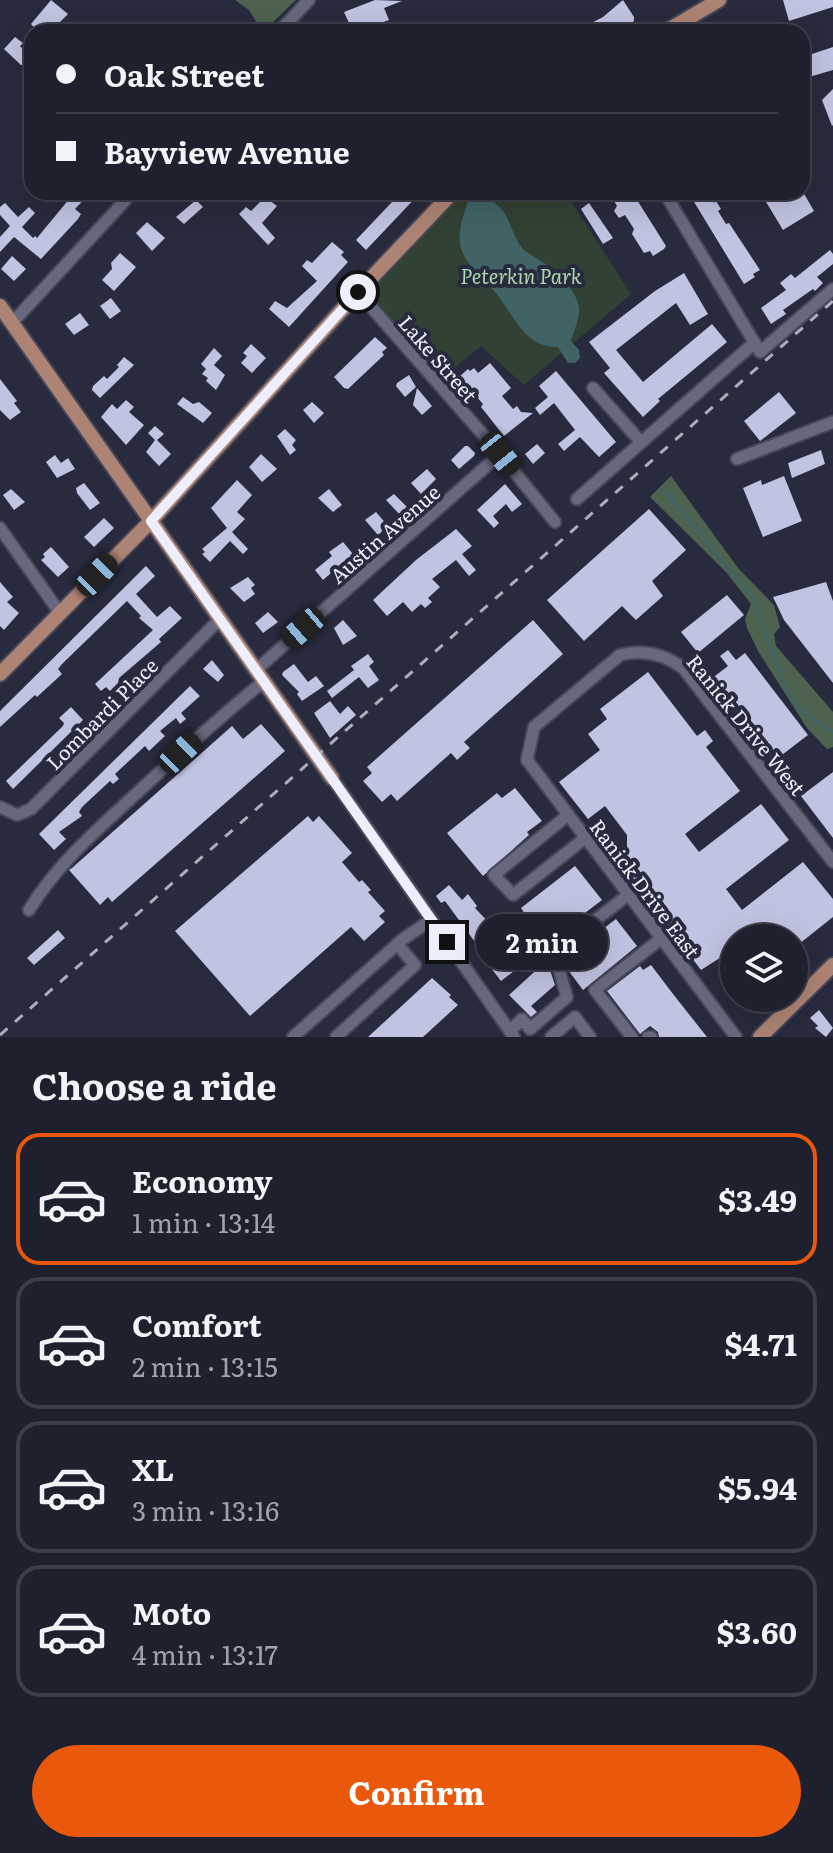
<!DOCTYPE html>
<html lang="en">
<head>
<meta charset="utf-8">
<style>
  :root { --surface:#1e202e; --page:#2b2d3a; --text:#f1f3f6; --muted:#a1a3aa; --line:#3c3e4a; --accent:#ea580c }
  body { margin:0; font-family:Literata,serif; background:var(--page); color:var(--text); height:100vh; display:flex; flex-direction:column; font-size:30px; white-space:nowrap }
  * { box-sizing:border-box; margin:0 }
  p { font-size:26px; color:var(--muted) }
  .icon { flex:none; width:44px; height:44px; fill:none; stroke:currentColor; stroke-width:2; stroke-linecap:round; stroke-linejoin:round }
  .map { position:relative; height:1037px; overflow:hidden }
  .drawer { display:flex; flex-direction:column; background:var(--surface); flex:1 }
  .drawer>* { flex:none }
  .hud { position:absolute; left:24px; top:24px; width:786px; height:176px; border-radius:24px; box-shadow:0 8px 32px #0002,0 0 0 2px var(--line); display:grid; align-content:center; height:176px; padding:0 32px; background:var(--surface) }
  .tools { position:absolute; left:720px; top:924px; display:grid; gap:16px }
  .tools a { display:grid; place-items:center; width:88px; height:88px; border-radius:50%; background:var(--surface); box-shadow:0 8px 32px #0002,0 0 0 2px var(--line); font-size:40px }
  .end { position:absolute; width:36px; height:36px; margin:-18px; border:10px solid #edeffc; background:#111; box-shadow:0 0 0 4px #111 }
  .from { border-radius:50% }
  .bubble { position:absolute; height:56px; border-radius:28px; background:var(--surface); box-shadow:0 8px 32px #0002,0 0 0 2px var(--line); font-size:26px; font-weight:700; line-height:56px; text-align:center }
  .car { position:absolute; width:24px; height:48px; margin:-24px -12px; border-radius:10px; box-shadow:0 0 6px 2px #0007; background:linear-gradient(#222 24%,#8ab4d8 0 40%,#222 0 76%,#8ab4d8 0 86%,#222 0) }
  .hud b { display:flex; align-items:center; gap:28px; height:76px; font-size:30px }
  .hud b+b { border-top:2px solid var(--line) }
  .hud i { width:20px; height:20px; background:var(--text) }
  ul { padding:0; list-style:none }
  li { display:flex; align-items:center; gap:24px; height:132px; margin:0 16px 12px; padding:0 16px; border:4px solid var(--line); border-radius:24px }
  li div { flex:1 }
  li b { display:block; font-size:30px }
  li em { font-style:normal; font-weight:700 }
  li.selected { border-color:var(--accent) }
  li>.icon { width:72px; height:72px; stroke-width:1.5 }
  h2 { padding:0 32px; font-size:36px; line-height:96px }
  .cta { display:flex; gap:16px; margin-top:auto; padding:16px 32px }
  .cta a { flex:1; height:92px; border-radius:48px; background:var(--accent); color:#fff; font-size:32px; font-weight:700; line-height:92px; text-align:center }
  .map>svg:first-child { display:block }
  .green { fill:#314133 }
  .forest { fill:#4d634f }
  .water { fill:#406466 }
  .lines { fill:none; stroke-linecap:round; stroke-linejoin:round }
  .stream { stroke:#406466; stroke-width:3 }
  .building { fill:#c0c3e1 }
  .minor-casing { stroke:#464757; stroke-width:15 }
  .major-casing { stroke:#464757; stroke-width:18 }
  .minor { stroke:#66687e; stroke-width:11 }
  .major { stroke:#ad8373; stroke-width:14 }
  .rail { stroke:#acaebd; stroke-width:3; stroke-dasharray:10 10; stroke-linecap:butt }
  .route { stroke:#edeffc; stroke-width:10 }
  .labels { text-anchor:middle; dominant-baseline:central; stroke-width:8; stroke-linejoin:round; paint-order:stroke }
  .park-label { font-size:20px; font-style:italic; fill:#aad6ae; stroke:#282a3d }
  .street-label { font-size:20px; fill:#edeffc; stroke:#282a3d }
</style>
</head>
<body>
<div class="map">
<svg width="833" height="1037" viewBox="0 0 833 1037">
  <rect width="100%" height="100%" fill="#282a3d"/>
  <!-- green -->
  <path class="green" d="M460 192H565L631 294 524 385 481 346 442 378 368 293Z"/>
  <!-- forest -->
  <g class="forest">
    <path d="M235 0H296L266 29 257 23 249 10Z"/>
    <path d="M671 476 738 568 774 605 780 627 774 634 776 646 833 712V747L827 749 807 728 758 651 747 628 745 619 751 604 726 572 650 497Z"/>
  </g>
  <!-- water -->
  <path class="water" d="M477 196C512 202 507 231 523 249 528 254 537 258 544 263 557 272 580 293 579 311 579 321 573 332 571 341L579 350 580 358 575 363H568L558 347C524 348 514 315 496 293 483 278 464 265 460 244 458 228 464 215 468 201Z"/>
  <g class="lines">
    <!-- stream -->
    <path class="stream" d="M664 490 753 599 785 687 800 710 833 733"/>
  </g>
  <!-- building -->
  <g class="building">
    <path d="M51 0 68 14 50 32H38L31 24Z"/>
    <path d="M375 0 402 1 384 8 389 20 366 28 368 32H353L344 12Z"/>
    <path d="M623 0 634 17V21L626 26 614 32H574L603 17Z"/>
    <path d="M783 0H833V7L789 21Z"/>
    <path d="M15 37 23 43 20 46 31 57 24 65H21L4 49Z"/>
    <path d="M833 47V70L809 77 803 57Z"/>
    <path d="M833 89V125L832 126 822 100Z"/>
    <path d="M75 192H91L75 209 81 214 78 219 41 259 14 237 0 252V237L10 226 0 215V207L5 203 18 217 29 207 35 213 22 227 33 238 35 236 37 238Z"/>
    <path d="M392 192H421L366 250 356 240 392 202 387 197Z"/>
    <path d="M609 192H632L666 246 664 249 653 256 650 251 644 253 632 234 634 229 625 215 619 218 614 211 617 206Z"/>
    <path d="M688 192H706L714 203 716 201 721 209 718 211 726 224 729 223 760 270 753 274 755 277 744 284Z"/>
    <path d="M760 192H803L814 211 783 230Z"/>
    <path d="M265 197 277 206 262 223 275 238 268 245 239 214 246 207 251 211Z"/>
    <path d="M196 200 203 207 184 224 176 217Z"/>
    <path d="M589 203 613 238 603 244 581 209Z"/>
    <path d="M147 222 165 238 152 251 136 233Z"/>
    <path d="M332 242 344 252 341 255 348 262 289 327 269 309 275 301 287 308 317 281 302 266 307 260 312 263Z"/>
    <path d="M830 250 833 254V264L817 277 823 283 815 291 813 289 783 310 786 314 771 324 761 308 786 290 780 283 791 274 795 278Z"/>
    <path d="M120 253 136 267 114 291 102 280 112 269 111 263Z"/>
    <path d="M12 256 26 269 14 281 1 269Z"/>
    <path d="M684 273 708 314 690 325 676 303 616 350 643 382 712 324 727 342 658 399 660 401 643 417 604 373 610 368 589 342 655 291Z"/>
    <path d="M111 298 121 311 110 319 100 306Z"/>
    <path d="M80 313 89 325 74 335 65 324Z"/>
    <path d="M375 337 387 348 382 352 384 355 348 389 344 388 334 377Z"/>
    <path d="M251 344 266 358 252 373 241 363 247 356 243 353Z"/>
    <path d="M214 348 222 356 214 365 225 375 216 390 206 381 208 378 202 374 206 369 201 364Z"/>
    <path d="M124 357 134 365 100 398 92 390 93 386 104 376 107 379 119 367 117 365Z"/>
    <path d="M490 363 511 388 502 396 513 409 517 406 521 412 533 413 504 436 481 407 483 404 459 377 468 369 470 371 474 368 478 373Z"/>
    <path d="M556 371 616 442 599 457 580 437 564 451 558 444 575 430 554 403 540 415 535 408 548 397 539 386Z"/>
    <path d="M409 375 416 387 405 397 396 386 397 383Z"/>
    <path d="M0 379 17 401 14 403 21 412 10 420 0 410Z"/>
    <path d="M417 388 432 406 422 415 413 405Z"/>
    <path d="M779 392 796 413 760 441 744 421Z"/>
    <path d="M183 397 193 404 199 402 212 413 203 423 177 404Z"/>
    <path d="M126 400 134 407 129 412 144 425 126 445 101 417 112 404 117 409Z"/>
    <path d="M312 402 324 413 314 423 303 410Z"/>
    <path d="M155 426 164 434 157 440 171 454 159 466 146 452 155 440 148 433Z"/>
    <path d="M285 429 296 440 292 445 296 450 290 455 277 436Z"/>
    <path d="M537 444 545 453 533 464 525 454Z"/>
    <path d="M465 446H468L475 453 474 456 459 469 451 460Z"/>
    <path d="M821 450 825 464 792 478 788 463Z"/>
    <path d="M261 454 277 469 262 482 249 467Z"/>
    <path d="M55 455 61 463 68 458 75 469 57 478 46 462Z"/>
    <path d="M427 469 436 479 421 494 411 483Z"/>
    <path d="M784 476 802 521 763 537 743 488 761 480 762 485Z"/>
    <path d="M237 480 252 495 237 512 245 519 232 532 248 549 243 554 230 541 210 562 202 554 205 552 202 549 227 528 211 508Z"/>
    <path d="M84 483 100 503 90 510 77 493 76 488Z"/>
    <path d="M505 484 522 504 512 512 506 504 493 516 499 523 494 528 477 510Z"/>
    <path d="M11 489 25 502 14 510 3 495Z"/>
    <path d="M329 489 342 505 333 512 318 498Z"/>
    <path d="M394 494 410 510 402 517 386 500Z"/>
    <path d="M649 509 686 550 652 581 663 596 636 620 622 606 584 641 547 600Z"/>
    <path d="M376 512 388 526 378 535 365 520Z"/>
    <path d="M104 518 114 528 94 547 84 537Z"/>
    <path d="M456 529 472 546 462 554 476 570 469 576 456 560 432 579 440 587 428 598 432 602 425 608 421 604 412 612 403 602 387 616 373 600 416 560Z"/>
    <path d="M343 542 353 554 323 580 315 570 332 556 329 552Z"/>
    <path d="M51 547 69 567 58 577 41 560 45 557 43 554Z"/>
    <path d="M146 566 155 576 136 594 157 617 170 606 182 618 159 639 161 642 119 678 118 683 110 691 106 687 101 691 95 684 153 630 139 618 141 616 127 601 62 664 58 669 62 674 37 697 35 695 0 727V711Z"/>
    <path d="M248 577 255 585 251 588 255 594 244 602 230 588Z"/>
    <path d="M0 582 13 597 7 602 19 613 4 630 0 626Z"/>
    <path d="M826 582 833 601V683L784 620 773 597Z"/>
    <path d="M727 595 744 615 698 653 681 632Z"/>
    <path d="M268 612 278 622 263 633 255 623Z"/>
    <path d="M343 620 357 636 343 645 334 628Z"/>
    <path d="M533 620 563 654 464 742 470 748 457 760 451 753 397 801 391 794 382 802 363 781 372 773 367 767Z"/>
    <path d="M728 650 736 660 745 653 808 735 774 761 711 679 728 666 720 656Z"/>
    <path d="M368 654 374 662 369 666 379 680 368 688 359 677 332 698 327 691 354 670 351 666Z"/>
    <path d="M212 660 224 675 218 682 203 669Z"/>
    <path d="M294 664 308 682 316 676 324 686 302 701 297 694 299 692 282 675 283 672Z"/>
    <path d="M648 672 697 736 705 730 713 741 706 747 740 791 685 834 699 852 761 804 789 840 726 889 742 910 803 862 833 899V917L794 948V938H776L763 922 742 938H734V949L701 970 621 864 627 859V835L605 806 588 819 559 782 600 750 588 734 607 719 600 709Z"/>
    <path d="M190 686 200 696 181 713 186 719 180 724 176 718 160 731 165 736 149 751 145 746 115 774 119 779 113 784 110 781 82 807 79 812 82 816 59 832 66 839 54 850 39 834Z"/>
    <path d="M330 701 340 714 348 706 356 715 330 738 314 713Z"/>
    <path d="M71 707 83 720 13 789 6 781 63 726 64 723 59 718Z"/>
    <path d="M261 724 285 751 112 902 108 897 100 905 69 870 72 868 232 726 243 739Z"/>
    <path d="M833 772V838L801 796Z"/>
    <path d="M515 788 542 821 527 832 529 835 483 876 447 833 497 793 502 798Z"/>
    <path d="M308 816 313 822 319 816 352 853 342 862 359 882 362 880 371 890 368 892 385 911 379 916 385 922 364 941 351 927 250 1016 175 931Z"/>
    <path d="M575 866 602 900 547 942 539 932 522 947 507 929 525 914 521 908Z"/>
    <path d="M449 885 462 900 468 894 477 906 475 908 492 926 475 942 445 901 441 903 436 896Z"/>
    <path d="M616 919 637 946 583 990 568 970 565 958Z"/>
    <path d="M58 930 65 938 34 965 27 958Z"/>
    <path d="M507 955 518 968 501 981 491 968V964Z"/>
    <path d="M543 964 551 973 555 985 531 1006 537 1012 531 1017 509 995Z"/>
    <path d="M651 965 673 994 707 1037H659L658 1032 650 1026 640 1034 607 991 640 966 643 970Z"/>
    <path d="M432 978 451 995 449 997 458 1005 423 1037H368Z"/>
    <path d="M819 1010 833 1028 826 1037 815 1028 818 1026 810 1018Z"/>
  </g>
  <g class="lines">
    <defs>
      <g id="minor">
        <path d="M286 24 297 32"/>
        <path d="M279 32 309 0"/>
        <path d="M664 192 760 352 833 289"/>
        <path d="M358 292 500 454 555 522"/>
        <path d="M12 323 133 192"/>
        <path d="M593 388 641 442"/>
        <path d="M737 459 833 422"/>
        <path d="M577 499 754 343"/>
        <path d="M0 528 60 613"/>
        <path d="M256 670 500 454"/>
        <path d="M332 778 514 1037"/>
        <path d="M0 807 17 815 31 809 220 619"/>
        <path d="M568 815 494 875 513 895 585 838"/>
        <path d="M29 910C57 864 98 829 138 792 179 754 220 717 264 681"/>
        <path d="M510 1031 522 1019 530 1029 567 997 555 955 560 947 628 895"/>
        <path d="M293 1037 403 939 431 920"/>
        <path d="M336 1037 415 965 397 944"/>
        <path d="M551 1037 575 1017 590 1037"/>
        <path d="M632 1037 595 990 662 938"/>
        <path d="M648 1037H651"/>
        <path d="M736 1037 527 760 534 727 620 655C643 649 664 654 683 668L833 862"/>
      </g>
      <g id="major">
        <path d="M665 32 719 0"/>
        <path d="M0 306 332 778"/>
        <path d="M0 674 151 521 358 292 453 192"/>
        <path d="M760 1037 833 965"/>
      </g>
    </defs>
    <!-- minor casing -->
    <use href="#minor" class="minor-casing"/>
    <!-- major casing -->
    <use href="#major" class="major-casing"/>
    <!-- minor -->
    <use href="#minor" class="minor"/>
    <!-- major -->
    <use href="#major" class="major"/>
    <!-- rail -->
    <path class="rail" d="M0 1035 833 301"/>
  </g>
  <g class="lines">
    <!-- route -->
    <path class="route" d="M358 292 151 521 447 942"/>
  </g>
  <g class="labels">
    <!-- park labels -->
    <g class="park-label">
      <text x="521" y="275">Peterkin Park</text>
    </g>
    <!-- street labels -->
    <g class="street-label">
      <text transform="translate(439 358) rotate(49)">Lake Street</text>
      <text transform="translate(384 533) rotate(-41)">Austin Avenue</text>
      <text transform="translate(101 713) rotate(-45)">Lombardi Place</text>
      <text transform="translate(747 724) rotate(51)">Ranick Drive West</text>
      <text transform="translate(646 888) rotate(53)">Ranick Drive East</text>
    </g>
  </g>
</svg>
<div class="tools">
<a><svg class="icon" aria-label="layers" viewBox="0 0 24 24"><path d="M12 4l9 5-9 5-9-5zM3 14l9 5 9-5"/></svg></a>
</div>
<i class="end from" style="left:358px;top:292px"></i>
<i class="end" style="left:447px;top:942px"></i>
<div class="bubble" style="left:476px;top:914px;width:132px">2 min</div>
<i class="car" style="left:500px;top:454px;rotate:141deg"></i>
<i class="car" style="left:97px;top:575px;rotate:44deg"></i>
<i class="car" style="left:303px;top:628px;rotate:229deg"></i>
<i class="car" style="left:180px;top:753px;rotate:46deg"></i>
<div class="hud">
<b><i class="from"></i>Oak Street</b>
<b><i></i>Bayview Avenue</b>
</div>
</div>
<section class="drawer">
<h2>Choose a ride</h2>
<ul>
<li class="selected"><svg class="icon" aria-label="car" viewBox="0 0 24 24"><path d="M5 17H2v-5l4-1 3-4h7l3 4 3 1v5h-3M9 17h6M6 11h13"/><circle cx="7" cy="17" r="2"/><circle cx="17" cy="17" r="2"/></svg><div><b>Economy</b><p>1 min · 13:14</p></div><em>$3.49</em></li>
<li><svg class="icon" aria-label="car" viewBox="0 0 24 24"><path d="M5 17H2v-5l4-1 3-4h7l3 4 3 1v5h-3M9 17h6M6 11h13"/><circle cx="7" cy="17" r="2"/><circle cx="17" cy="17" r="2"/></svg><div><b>Comfort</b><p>2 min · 13:15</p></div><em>$4.71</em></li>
<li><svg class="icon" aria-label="car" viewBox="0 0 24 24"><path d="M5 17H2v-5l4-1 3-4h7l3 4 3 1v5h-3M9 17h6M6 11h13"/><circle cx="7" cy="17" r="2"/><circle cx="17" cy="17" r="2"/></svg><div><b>XL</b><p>3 min · 13:16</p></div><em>$5.94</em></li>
<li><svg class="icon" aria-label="car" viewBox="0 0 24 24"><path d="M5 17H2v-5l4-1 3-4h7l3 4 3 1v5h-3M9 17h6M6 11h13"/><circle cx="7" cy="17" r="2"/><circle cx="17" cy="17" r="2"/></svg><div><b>Moto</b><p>4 min · 13:17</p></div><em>$3.60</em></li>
</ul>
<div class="cta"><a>Confirm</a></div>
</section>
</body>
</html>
